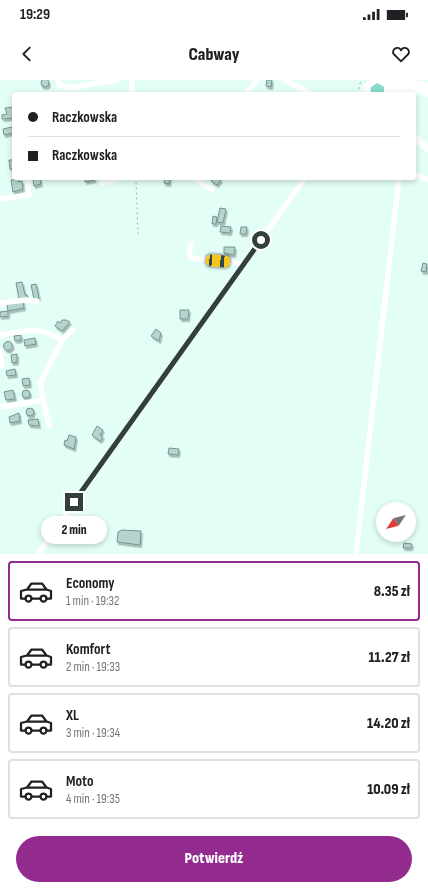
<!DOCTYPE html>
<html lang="pl">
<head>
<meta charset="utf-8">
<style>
  :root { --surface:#fff; --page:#f2f2f2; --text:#202124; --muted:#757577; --line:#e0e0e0; --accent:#932b8f }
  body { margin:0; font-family:"Sofia Sans Condensed",sans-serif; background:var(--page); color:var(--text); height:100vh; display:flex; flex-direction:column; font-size:15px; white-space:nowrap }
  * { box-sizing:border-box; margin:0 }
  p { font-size:13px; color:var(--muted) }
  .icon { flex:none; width:22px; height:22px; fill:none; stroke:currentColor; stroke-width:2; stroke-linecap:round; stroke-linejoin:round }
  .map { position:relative; height:474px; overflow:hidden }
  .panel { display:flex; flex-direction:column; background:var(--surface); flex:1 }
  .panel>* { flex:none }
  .top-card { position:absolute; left:12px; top:12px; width:404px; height:88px; border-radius:4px; box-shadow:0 2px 6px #0003; display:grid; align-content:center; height:88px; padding:0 16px; background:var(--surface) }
  .needle { width:26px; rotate:235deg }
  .buttons { position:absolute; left:376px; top:422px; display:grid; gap:8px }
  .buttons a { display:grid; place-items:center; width:40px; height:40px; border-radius:50%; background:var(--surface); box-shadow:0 2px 6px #0003; font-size:20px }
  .end { position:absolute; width:18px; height:18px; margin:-9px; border:5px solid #323f3c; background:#fff; box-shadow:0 0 0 2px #fff }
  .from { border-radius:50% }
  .bubble { position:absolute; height:28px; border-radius:14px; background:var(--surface); box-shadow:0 2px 6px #0003; font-size:13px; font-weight:800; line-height:28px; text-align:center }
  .car { position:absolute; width:12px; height:24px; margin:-12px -6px; border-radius:5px; box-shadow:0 0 3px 1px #0007; background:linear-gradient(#f5c518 24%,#345 0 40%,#f5c518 0 76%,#345 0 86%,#f5c518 0) }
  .top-card b { display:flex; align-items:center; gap:14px; height:38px; font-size:15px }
  .top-card b+b { border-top:1px solid var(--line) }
  .top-card i { width:10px; height:10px; background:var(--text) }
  ul { padding:7px 0 0; list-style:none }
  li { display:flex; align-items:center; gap:12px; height:60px; margin:0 8px 6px; padding:0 8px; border:2px solid var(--line); border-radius:4px }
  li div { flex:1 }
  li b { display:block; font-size:15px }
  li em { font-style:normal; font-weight:800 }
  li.on { border-color:var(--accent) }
  li>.icon { width:36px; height:36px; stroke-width:1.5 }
  .action { display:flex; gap:8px; margin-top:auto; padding:8px 16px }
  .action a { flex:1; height:46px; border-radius:24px; background:var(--accent); color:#fff; font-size:16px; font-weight:800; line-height:46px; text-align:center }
  .status { display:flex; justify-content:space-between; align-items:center; height:28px; padding:0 20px; background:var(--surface); direction:ltr }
  .status svg { height:11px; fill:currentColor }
  header { display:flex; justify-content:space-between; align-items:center; height:52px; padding:0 16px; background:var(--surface); font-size:18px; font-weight:800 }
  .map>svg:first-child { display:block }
  .green { fill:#88daca }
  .building { fill:#b4d5cd; stroke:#75948d; filter:url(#shadow) }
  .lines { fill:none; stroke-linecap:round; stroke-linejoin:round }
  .path { stroke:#a2b8b3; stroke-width:1; stroke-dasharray:2 3; stroke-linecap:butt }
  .minor { stroke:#fff; stroke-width:5.5 }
  .major { stroke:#fff; stroke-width:7 }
  .highway { stroke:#fff; stroke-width:8 }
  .route { stroke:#323f3c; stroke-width:5 }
</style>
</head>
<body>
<div class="status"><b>19:29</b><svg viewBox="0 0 49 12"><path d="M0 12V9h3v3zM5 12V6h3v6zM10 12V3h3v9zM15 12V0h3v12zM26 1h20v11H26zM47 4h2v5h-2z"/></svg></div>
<header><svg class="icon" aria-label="back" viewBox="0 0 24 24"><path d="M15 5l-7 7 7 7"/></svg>Cabway<svg class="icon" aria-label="heart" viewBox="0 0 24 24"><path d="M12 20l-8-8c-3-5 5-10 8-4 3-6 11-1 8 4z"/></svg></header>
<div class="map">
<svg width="428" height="474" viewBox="0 0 428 474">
  <defs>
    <filter id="shadow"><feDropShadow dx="1.5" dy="2.5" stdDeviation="0" flood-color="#0004"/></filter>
  </defs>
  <rect width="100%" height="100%" fill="#e3fef7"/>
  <!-- green -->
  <path class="green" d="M377 3 384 6V14H370L371 6Z"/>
  <!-- building -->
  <g class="building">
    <circle cx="45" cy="3" r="4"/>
    <path d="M267 0H272L271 7 266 6Z"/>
    <path d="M13 27V38L2 39V35L7 34 5 28Z"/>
    <path d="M12 47 13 53 4 55 3 49Z"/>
    <path d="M9 80H14V89H10Z"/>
    <path d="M40 98 41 104 34 106 33 99Z"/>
    <path d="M85 98H94L95 100 85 102Z"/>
    <path d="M165 98H170L169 104 164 103Z"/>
    <path d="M213 98H219L221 100 217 105 211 101Z"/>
    <path d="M18 99 19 102 22 101 23 109 13 112 11 100Z"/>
    <path d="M220 128 226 129 223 143 217 142Z"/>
    <path d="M213 136 217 137 216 144H212Z"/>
    <path d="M221 146 231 147 230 153 220 152Z"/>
    <path d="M241 147H247L246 154H240Z"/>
    <path d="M224 167H235L234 175 224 173Z"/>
    <path d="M423 183 427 184 426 192 421 191Z"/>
    <path d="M22 202 25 215H27L28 218 19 219 16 203Z"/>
    <path d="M36 204 39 218 34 219 31 205Z"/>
    <path d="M23 221 24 228 8 231 7 224Z"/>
    <path d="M180 230H189L188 239H180Z"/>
    <path d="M8 231V236L0 237V232Z"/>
    <path d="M62 240H66L70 242 62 251 55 246 58 241 60 243Z"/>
    <path d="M156 249 161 253 159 261 151 256Z"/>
    <path d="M21 255V260L15 261 14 256Z"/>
    <path d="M35 258 36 264 25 266 24 260Z"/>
    <circle cx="8" cy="266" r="4.5"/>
    <path d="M17 274V282L12 283 11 275Z"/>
    <path d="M15 289 16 295 7 296 6 291Z"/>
    <path d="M29 298 30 305 23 306 22 299Z"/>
    <circle cx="26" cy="314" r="4"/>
    <path d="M13 310 15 319 6 320 4 312Z"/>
    <circle cx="30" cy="332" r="4"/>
    <path d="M19 333 20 341 10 343 9 337Z"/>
    <path d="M38 339 39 346 29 345 28 340Z"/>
    <path d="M97 346 103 350 100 355 103 357 100 361 92 355Z"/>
    <path d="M69 355 76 357 74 369 64 365 65 360 67 361Z"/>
    <path d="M169 368 179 369 178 375 168 374Z"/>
    <path d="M122 450 141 451 140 465 117 462 118 452Z"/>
    <path d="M404 463 412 464 411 468H403Z"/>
  </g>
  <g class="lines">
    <!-- path -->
    <g class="path">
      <path d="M315 12 320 14"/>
      <path d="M358 14 361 0"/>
      <path d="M134 98 136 101 138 154"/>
    </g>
    <!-- minor -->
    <g class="minor">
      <path d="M58 0 59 5 69 8 117 0"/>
      <path d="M132 0V14"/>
      <path d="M285 0 311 14"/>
      <path d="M246 14 257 0"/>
      <path d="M414 94 428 100"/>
      <path d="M193 98 212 110"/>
      <path d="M102 103 120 98"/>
      <path d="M0 119 29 115 27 98"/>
      <path d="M191 164 189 174 191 178 238 183 243 185"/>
      <path d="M0 223 26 220 37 221"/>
      <path d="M0 255C24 251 40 246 62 260"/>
      <path d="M0 271 2 286"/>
      <path d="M0 327 43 320"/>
      <path d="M49 346 40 303 62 260 73 250"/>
      <path d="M38 474 305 98"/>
      <path d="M356 474 399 98"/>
    </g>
    <!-- major -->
    <g class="major">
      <path d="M380 0 387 5 389 14"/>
      <path d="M367 14V6L375 0"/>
      <path d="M414 57 428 69"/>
    </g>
    <!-- highway -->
    <g class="highway">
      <path d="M385 2C399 7 411 0 428 7"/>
      <path d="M389 14C399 6 417 7 428 13"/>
    </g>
  </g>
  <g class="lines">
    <!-- route -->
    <path class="route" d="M74 422 261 160"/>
  </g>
</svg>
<div class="buttons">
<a><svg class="needle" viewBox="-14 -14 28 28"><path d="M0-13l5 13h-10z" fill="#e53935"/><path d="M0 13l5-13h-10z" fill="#757577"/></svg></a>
</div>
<i class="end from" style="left:261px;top:160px"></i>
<i class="end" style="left:74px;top:422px"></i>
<div class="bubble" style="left:41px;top:436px;width:66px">2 min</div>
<i class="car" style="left:218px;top:181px;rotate:94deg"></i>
<div class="top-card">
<b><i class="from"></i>Raczkowska</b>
<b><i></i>Raczkowska</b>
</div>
</div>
<section class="panel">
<ul>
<li class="on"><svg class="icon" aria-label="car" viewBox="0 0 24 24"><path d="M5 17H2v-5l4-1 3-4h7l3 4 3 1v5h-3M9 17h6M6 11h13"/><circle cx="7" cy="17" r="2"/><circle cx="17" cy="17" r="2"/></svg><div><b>Economy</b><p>1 min · 19:32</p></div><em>8.35 zł</em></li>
<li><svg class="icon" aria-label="car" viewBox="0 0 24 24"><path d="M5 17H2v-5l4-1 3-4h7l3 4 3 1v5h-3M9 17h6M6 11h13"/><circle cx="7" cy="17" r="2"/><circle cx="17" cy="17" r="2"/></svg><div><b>Komfort</b><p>2 min · 19:33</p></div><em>11.27 zł</em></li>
<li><svg class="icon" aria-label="car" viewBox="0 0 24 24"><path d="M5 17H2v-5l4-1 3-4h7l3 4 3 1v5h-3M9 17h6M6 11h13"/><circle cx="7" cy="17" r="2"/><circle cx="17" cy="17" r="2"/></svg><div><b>XL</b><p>3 min · 19:34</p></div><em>14.20 zł</em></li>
<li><svg class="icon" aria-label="car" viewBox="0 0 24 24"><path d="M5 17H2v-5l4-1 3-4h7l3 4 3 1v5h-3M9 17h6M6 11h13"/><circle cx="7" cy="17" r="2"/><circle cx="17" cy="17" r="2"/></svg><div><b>Moto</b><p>4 min · 19:35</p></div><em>10.09 zł</em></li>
</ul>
<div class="action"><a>Potwierdź</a></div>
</section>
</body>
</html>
